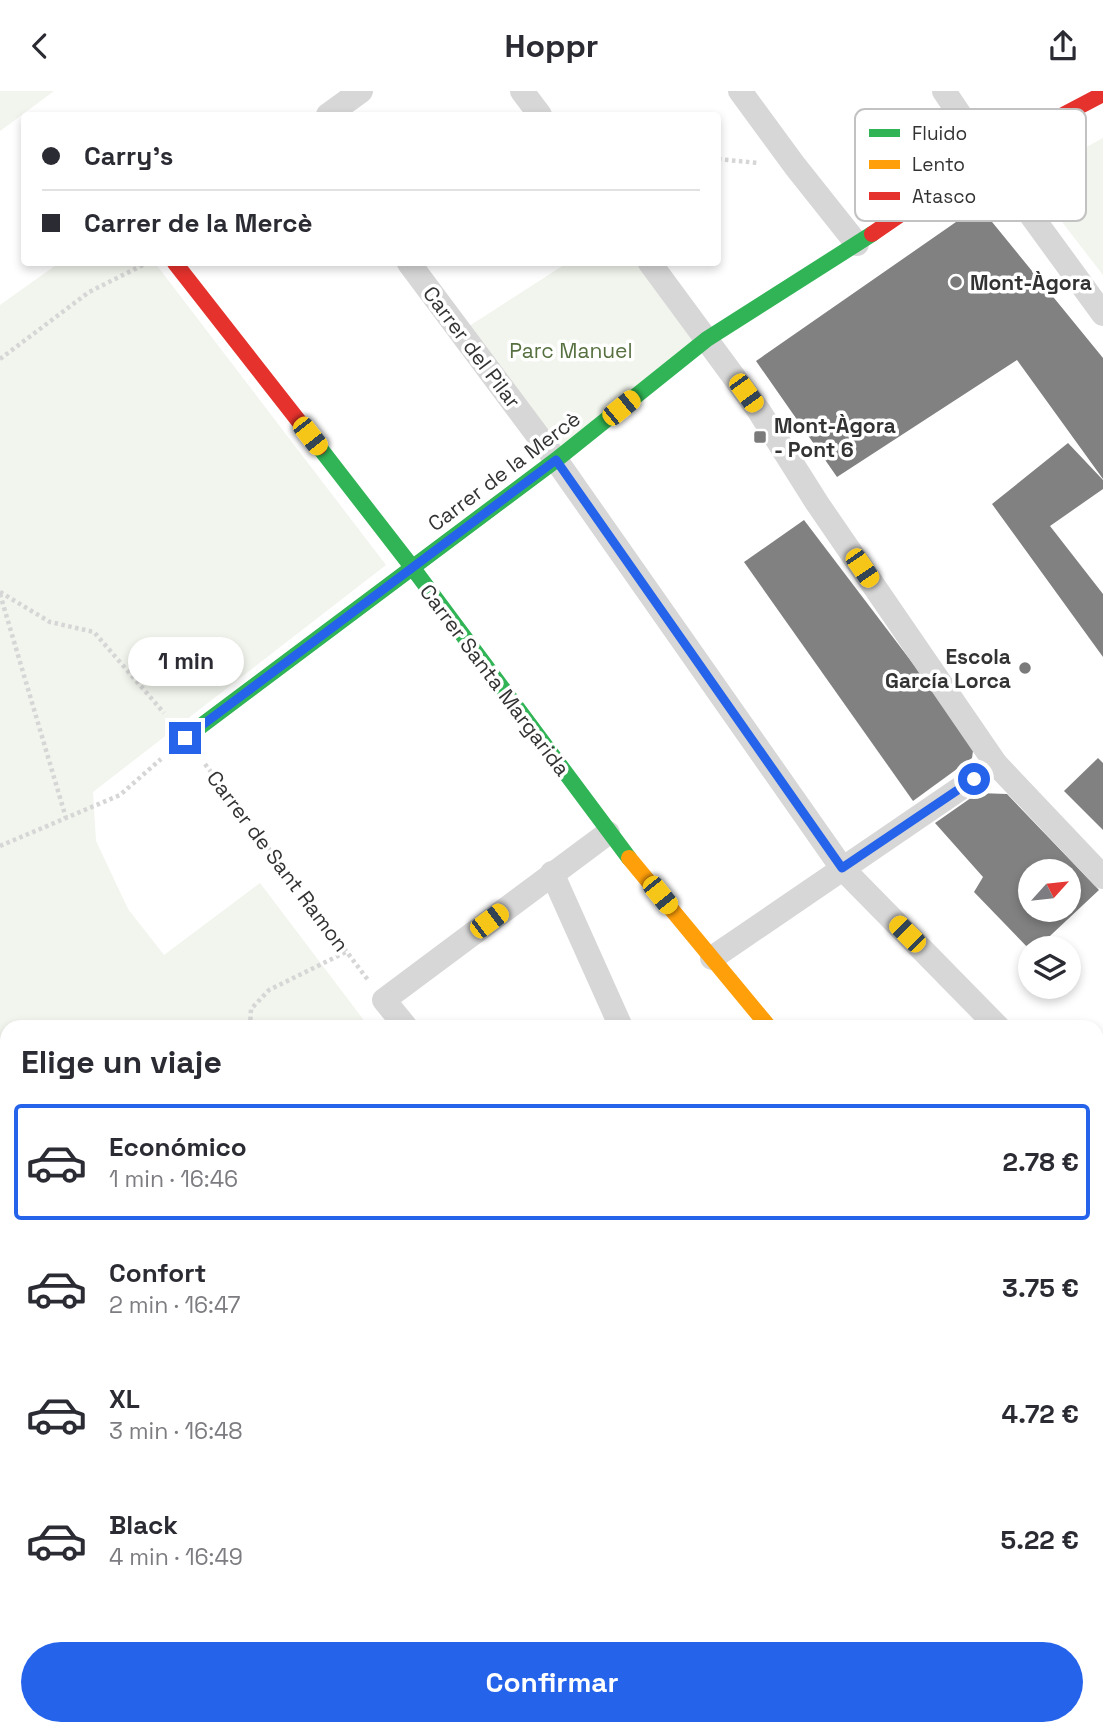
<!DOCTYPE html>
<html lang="es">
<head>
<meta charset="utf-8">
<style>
  :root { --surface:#fff; --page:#f7f7f7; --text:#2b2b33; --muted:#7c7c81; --line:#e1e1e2; --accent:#2563eb }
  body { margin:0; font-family:"Space Grotesk",sans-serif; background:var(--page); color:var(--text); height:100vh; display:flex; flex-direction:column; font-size:26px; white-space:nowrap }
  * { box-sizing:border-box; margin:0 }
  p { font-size:23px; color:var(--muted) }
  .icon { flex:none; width:38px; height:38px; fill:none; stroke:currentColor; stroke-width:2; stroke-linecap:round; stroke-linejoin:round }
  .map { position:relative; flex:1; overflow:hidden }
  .panel { position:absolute; left:0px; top:929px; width:1104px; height:716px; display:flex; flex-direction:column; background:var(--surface); border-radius:21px 21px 0 0; box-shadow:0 4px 10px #0003 }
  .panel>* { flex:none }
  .hud { position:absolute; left:21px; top:21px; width:700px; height:154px; border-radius:7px; box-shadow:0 4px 10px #0003; display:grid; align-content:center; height:154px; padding:0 21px; background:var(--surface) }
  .needle { width:46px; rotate:63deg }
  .fabs { position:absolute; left:1018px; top:768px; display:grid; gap:14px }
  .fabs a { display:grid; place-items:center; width:63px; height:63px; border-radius:50%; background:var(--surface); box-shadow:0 4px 10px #0003; font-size:35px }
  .end { position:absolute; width:32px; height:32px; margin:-16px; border:9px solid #2563eb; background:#fff; box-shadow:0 0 0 4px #fff }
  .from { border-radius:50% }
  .bubble { position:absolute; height:49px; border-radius:24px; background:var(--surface); box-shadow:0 4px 10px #0003; font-size:23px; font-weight:700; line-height:49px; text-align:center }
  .car { position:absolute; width:21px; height:42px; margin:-21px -10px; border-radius:9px; box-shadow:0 0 5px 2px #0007; background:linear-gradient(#f5c518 24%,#345 0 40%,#f5c518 0 76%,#345 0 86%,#f5c518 0) }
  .hud b { display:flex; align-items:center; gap:24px; height:66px; font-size:26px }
  .hud b+b { border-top:2px solid var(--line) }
  .hud i { width:18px; height:18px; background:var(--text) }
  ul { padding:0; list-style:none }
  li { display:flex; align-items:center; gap:21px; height:116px; margin:0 14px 10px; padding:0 7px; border:4px solid transparent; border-radius:7px }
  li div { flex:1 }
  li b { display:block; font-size:26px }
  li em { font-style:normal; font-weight:700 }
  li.on { border-color:var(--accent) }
  li>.icon { width:63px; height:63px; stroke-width:1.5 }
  h2 { padding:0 21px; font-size:32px; line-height:84px }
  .action { display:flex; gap:14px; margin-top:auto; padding:14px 21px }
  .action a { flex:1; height:80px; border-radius:42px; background:var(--accent); color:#fff; font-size:28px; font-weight:700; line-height:80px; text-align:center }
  header { display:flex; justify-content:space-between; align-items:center; height:91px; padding:0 21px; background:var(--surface); font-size:32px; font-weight:700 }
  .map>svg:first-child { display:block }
  .green { fill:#f1f5ed }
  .building { fill:#818181; fill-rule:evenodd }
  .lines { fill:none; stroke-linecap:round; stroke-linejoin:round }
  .path { stroke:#d6d6d6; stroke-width:4.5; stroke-dasharray:3.5 3.5; stroke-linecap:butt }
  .street { stroke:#d7d7d7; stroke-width:24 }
  .fast { stroke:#30b455; stroke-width:16 }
  .slow { stroke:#ff9f0a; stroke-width:16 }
  .jam { stroke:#e5322d; stroke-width:16 }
  .route { stroke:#2563eb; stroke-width:9 }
  .poi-dot { fill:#7a7a7a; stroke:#fff; stroke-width:2.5 }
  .labels { text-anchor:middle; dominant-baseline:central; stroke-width:7; stroke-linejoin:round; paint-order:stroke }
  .poi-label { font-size:21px; font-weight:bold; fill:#333; stroke:#fff; text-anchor:start }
  .street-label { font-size:21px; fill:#333; stroke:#fff }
  .park-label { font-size:21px; fill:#56703f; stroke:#fff }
  .key { fill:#fff; stroke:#c2c2c2; stroke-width:2 }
  .key-label { font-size:19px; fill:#333 }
</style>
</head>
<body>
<header><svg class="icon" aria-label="back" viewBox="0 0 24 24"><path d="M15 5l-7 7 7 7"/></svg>Hoppr<svg class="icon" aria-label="share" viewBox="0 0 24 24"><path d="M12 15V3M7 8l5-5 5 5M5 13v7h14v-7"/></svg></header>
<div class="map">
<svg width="1103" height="1644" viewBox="0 0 1103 1644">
  <rect width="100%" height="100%" fill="#fff"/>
  <!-- green -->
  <g class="green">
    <path d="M0 0H54L0 40Z"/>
    <path d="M1103 47V184L1029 88Z"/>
    <path d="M59 172H155L386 474 93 701 96 750 128 818 164 864 260 792 369 936H7V1638H470L473 1644H0V214Z"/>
    <path d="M567 172H650L707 248 556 369 460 241Z"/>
  </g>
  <!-- building -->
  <g class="building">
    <path d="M979 115 1103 267V388L1017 269 837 386 756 270Z"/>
    <path d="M1068 352 1103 389V398L1050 435 1103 503V566L992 413Z"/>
    <path d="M804 429 974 653 972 667 913 710 744 471Z"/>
    <path d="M1098 667 1103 672V739L1064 700Z"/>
    <path d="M978 702 1007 703 1099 799 1036 858H1031V860L974 801 983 786 935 732ZM1031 780H1069V819H1031Z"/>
  </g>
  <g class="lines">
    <!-- path -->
    <g class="path">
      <path d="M718 68 758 72"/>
      <path d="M0 268 89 201 145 173"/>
      <path d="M0 501 50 531 94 541 164 622"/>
      <path d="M0 503 66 727"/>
      <path d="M205 673 368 889"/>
      <path d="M0 755 120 704 161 668"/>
      <path d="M250 936 251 918 269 899 346 861"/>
      <path d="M0 1210 7 1206"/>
    </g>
    <!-- street -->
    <g class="street">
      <path d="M522 0 540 24"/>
      <path d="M740 0 795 75 857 153"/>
      <path d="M944 0 987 64 1103 223"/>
      <path d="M328 24 361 0"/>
      <path d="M409 172 556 369 842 777 998 936"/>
      <path d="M650 172 759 320 817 412 996 673 1103 786"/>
      <path d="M552 782 621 936"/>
      <path d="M712 867 996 673"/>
      <path d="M406 936 384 909 608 742"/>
      <path d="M1097 1037 1103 1043"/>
      <path d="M1097 1148 1103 1144"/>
      <path d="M1097 1337 1103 1344"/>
      <path d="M1097 1439 1103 1435"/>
      <path d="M1022 1638 1027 1644"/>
      <path d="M500 1644 507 1638"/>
      <path d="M842 1644 850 1638"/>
    </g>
    <!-- fast -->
    <g class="fast">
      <path d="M319 356 412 476 629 767"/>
      <path d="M185 647 556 369 707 248 872 143"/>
    </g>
    <!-- slow -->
    <path class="slow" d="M629 767 769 936"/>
    <!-- jam -->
    <g class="jam">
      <path d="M872 143 987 64 1103 3"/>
      <path d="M175 172 319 356"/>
    </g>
  </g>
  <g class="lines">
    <!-- route -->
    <path class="route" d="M185 647 556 369 842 777 974 688"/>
  </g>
  <!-- markers -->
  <g class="poi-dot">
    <circle cx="956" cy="191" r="7"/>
    <rect x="753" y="339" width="14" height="14" rx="3.5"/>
    <circle cx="1025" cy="577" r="7"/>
  </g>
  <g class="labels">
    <!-- poi labels -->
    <g class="poi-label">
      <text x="970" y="191">Mont-Àgora</text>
      <text x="774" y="334">Mont-Àgora<tspan x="774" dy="24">- Pont 6</tspan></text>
      <text x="1011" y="565" text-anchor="end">Escola<tspan x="1011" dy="24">García Lorca</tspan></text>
    </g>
    <!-- street labels -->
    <g class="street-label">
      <text transform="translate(472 256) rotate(53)">Carrer del Pilar</text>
      <text transform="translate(504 380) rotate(-37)">Carrer de la Mercè</text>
      <text transform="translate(495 589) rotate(53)">Carrer Santa Margarida</text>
      <text transform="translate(278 770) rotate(53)">Carrer de Sant Ramon</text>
    </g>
    <!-- park labels -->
    <g class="park-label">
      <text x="571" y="259">Parc Manuel</text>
    </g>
  </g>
  <!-- legend -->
  <rect x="855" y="18" width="231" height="112" rx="10" class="key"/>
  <rect x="869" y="38" width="31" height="8" fill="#30b455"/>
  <rect x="869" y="69" width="31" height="9" fill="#ff9f0a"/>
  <rect x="869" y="101" width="31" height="8" fill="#e5322d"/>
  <g class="key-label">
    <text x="912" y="49">Fluido</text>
    <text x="912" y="80">Lento</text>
    <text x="912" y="112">Atasco</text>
  </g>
</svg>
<div class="fabs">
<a><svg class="needle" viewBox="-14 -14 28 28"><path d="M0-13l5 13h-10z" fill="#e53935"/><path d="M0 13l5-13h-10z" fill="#7c7c81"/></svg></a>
<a><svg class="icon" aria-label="layers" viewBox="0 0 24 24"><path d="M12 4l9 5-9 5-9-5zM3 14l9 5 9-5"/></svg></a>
</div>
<i class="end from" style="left:974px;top:688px"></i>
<i class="end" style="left:185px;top:647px"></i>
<div class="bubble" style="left:128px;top:546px;width:116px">1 min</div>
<i class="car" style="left:746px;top:302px;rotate:144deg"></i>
<i class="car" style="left:621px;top:317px;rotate:51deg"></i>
<i class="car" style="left:310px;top:345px;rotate:142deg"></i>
<i class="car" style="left:862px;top:477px;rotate:146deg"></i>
<i class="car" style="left:660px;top:804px;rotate:141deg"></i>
<i class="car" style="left:489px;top:830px;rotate:53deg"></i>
<i class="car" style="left:907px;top:843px;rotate:315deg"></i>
<div class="hud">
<b><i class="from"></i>Carry's</b>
<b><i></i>Carrer de la Mercè</b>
</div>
<section class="panel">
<h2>Elige un viaje</h2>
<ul>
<li class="on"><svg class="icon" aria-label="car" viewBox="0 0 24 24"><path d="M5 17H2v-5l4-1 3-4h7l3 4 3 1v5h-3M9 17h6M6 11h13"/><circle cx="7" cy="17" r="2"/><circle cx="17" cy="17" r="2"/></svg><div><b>Económico</b><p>1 min · 16:46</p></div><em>2.78 €</em></li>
<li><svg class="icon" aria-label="car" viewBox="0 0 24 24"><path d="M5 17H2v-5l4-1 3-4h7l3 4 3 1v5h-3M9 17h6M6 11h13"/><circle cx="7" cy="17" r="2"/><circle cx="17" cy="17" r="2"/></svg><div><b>Confort</b><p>2 min · 16:47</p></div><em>3.75 €</em></li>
<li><svg class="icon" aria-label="car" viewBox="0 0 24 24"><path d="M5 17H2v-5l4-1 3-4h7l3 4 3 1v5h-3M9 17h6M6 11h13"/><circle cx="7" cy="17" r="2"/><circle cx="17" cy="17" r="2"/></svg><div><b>XL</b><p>3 min · 16:48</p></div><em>4.72 €</em></li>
<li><svg class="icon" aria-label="car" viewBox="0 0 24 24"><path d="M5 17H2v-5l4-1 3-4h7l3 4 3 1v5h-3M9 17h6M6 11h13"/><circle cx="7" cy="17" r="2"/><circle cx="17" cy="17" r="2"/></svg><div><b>Black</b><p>4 min · 16:49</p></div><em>5.22 €</em></li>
</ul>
<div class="action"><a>Confirmar</a></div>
</section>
</div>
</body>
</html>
